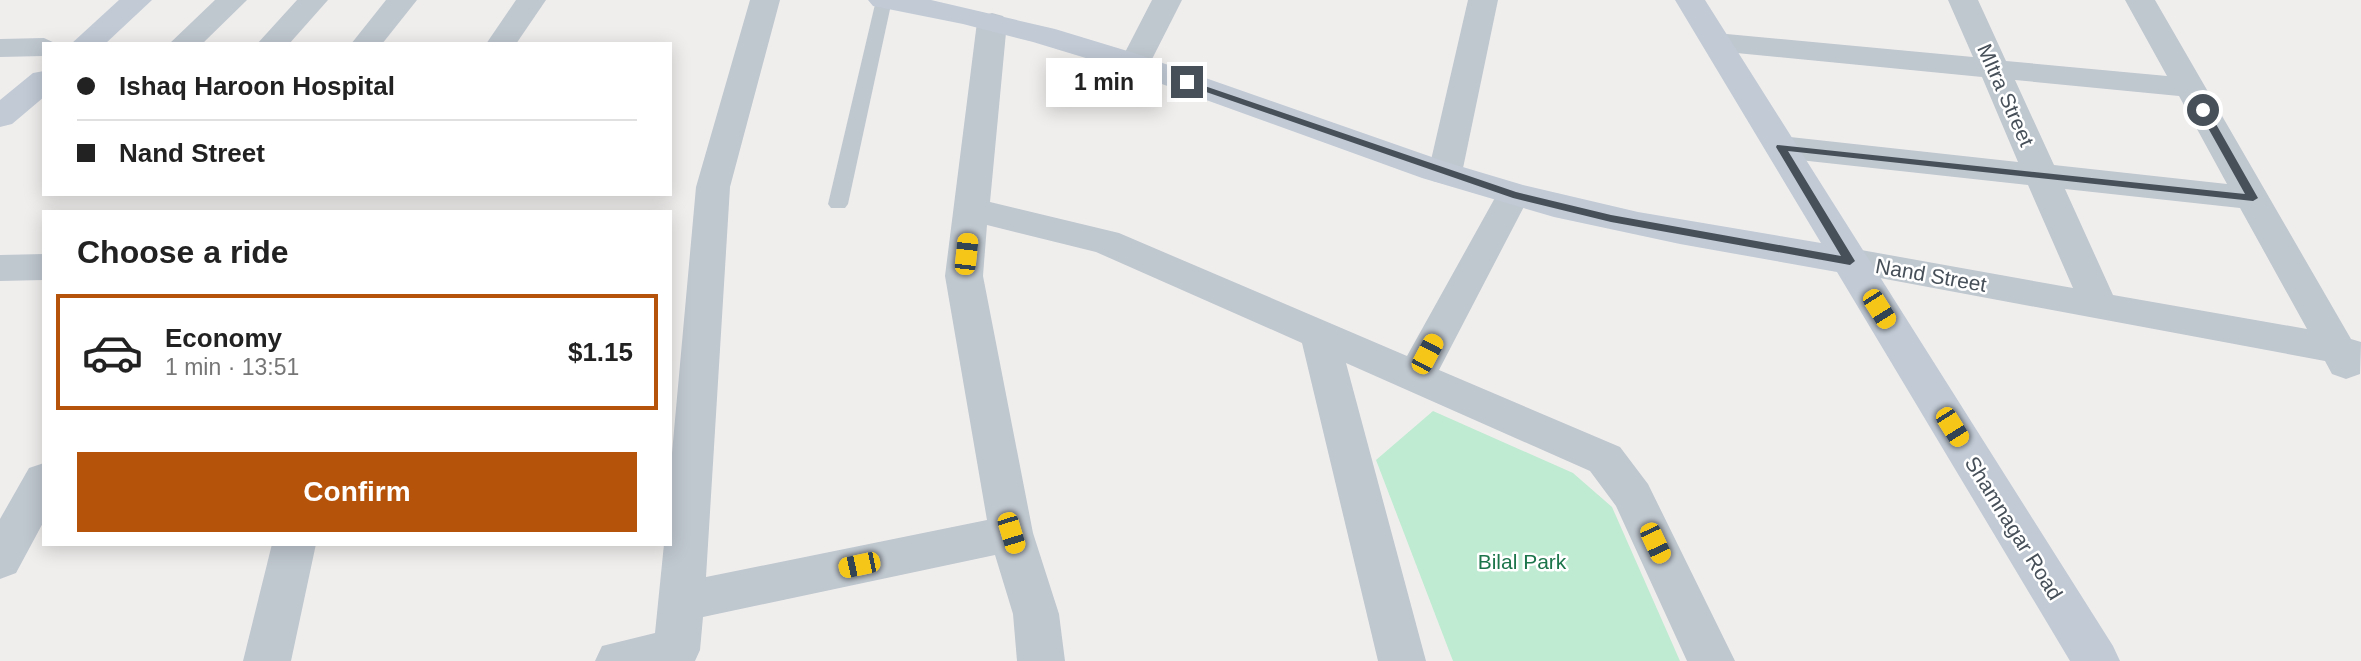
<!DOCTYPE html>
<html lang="en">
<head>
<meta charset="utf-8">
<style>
  :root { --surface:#fff; --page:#f2f2f2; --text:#222; --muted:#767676; --line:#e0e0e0; --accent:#b45309 }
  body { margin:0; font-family:Helvetica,sans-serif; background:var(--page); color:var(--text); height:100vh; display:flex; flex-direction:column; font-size:26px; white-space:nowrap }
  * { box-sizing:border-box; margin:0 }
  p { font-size:23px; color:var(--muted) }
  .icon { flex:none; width:38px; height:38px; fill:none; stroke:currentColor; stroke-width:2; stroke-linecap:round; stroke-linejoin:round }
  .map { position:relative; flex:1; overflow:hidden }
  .sheet { position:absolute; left:42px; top:210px; width:630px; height:336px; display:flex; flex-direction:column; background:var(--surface); border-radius:0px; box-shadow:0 4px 18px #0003 }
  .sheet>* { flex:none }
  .hud { position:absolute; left:42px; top:42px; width:630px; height:154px; border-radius:0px; box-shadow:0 4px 18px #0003; display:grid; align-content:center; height:154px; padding:0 35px; background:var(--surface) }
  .end { position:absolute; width:32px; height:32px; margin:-16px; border:9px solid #475059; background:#fff; box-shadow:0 0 0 4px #fff }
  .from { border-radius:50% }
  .bubble { position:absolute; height:49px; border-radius:0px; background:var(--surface); box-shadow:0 4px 18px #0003; font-size:23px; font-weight:600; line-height:49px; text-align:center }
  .car { position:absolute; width:21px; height:42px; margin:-21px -10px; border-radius:9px; box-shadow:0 0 5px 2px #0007; background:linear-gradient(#f5c518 24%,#345 0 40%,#f5c518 0 76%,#345 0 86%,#f5c518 0) }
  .hud b { display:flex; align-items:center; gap:24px; height:66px; font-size:26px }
  .hud b+b { border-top:2px solid var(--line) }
  .hud i { width:18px; height:18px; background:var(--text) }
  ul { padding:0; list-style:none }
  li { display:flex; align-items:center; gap:21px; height:116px; margin:0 14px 10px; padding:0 21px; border:4px solid var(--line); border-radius:0px }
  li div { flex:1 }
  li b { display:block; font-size:26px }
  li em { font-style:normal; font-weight:600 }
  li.on { border-color:var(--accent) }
  li>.icon { width:63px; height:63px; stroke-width:1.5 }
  h2 { padding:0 35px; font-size:32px; line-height:84px }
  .primary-button { display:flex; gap:14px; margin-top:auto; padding:14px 35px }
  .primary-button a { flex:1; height:80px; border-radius:0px; background:var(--accent); color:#fff; font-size:28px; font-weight:600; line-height:80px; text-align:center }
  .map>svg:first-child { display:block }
  .green { fill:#beebd1 }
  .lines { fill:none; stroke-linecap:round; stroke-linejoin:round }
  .lane { fill:#bfc7cf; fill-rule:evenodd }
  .street { fill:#bfc7cf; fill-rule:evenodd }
  .secondary { fill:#c1cad5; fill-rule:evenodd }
  .route { fill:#475059 }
  .labels { text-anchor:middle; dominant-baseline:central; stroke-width:5; stroke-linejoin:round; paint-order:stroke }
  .street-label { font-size:21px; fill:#475059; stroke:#fff }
  .park-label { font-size:21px; fill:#1d754c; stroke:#fff }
</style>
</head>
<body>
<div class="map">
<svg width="2361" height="661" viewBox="0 0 2361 661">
  <rect width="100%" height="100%" fill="#f0eeed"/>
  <!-- green -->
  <path class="green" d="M1433 411 1573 473 1612 507 1680 661H1453L1376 460Z"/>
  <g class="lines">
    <!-- lane -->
    <path class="lane" d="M876 0H892L848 204 845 208H831L828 204Z"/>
    <!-- street -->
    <g class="street">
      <path d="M215 0H247L202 44H169Z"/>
      <path d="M297 0H328L289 44H257Z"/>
      <path d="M386 0H417L382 44H351Z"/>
      <path d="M516 0H546L516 44H486Z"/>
      <path d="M750 0H780L730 187 706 577 987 520 945 276 977 22 981 16 992 13 1003 16 1007 22 990 202 1119 233 1407 356 1501 187 1513 184 1525 187 1530 195 1439 370 1620 447 1648 484 1735 661H1687L1616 506 1590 471 1346 363 1426 661H1378L1302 343 1096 252 987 225 983 276 1033 533 1059 614 1065 661H1017L1013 614 995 555 703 617 700 650 695 661H595L602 646 655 633 664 544H670V475L696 187Z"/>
      <path d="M1152 0H1182L1146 71 1135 73 1124 71 1119 64Z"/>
      <path d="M1468 0H1498L1462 173 1457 181 1445 184 1433 181 1428 173Z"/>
      <path d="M1948 0H1978L2006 61 2167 76 2125 0H2155L2351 339 2361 342 2360 374 2346 379 2332 374 2325 361 1837 270 1832 261 1837 252 1850 248 2073 288 2028 185 1781 158 1769 155 1764 147 1769 139 1781 136 2018 162 1982 77 1716 51 1705 48 1701 42 1705 36 1716 33 1973 57ZM2015 80 2179 96 2227 184 2054 165ZM2065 189 2240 208 2307 329 2113 295Z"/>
      <path d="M44 38 57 44H44V56L0 57V39Z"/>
      <path d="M44 254V280L0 281V255Z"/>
      <path d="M44 463V521L16 573 0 579V519L29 468Z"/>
      <path d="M272 544H316L291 661H243Z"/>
    </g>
    <!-- secondary -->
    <g class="secondary">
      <path d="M119 0H152L105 44H71Z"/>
      <path d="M868 0H931L1055 29 1134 53 1446 162 1523 185 1638 212 1821 243 1675 0H1705L2113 646 2120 661H2070L1837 272 1680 244 1554 217 1422 178 1112 66 1033 42 963 24 873 6Z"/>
      <path d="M44 71V97L12 124 0 127V100L33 73Z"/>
    </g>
  </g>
  <!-- route -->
  <path class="route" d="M1187 80 1516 192 1611 215 1841 256 1776 147 1777 145 2245 194 2198 110 2203 107 2208 110 2258 198 2253 201 1788 151 1855 261 1850 265 1611 222 1513 198 1183 84 1182 82Z"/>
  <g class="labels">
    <!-- street labels -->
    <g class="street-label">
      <text transform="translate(2006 95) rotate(66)">MItra Street</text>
      <text transform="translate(1931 275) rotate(10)">Nand Street</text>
      <text transform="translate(2014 528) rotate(58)">Shamnagar Road</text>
    </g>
    <!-- park labels -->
    <g class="park-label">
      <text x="1522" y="561">Bilal Park</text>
    </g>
  </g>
</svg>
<i class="end from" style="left:2203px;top:110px"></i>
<i class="end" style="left:1187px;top:82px"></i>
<div class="bubble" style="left:1046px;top:58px;width:116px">1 min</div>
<i class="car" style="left:966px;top:254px;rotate:6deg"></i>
<i class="car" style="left:1879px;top:309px;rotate:148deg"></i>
<i class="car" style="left:1427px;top:354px;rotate:28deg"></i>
<i class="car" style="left:1952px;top:427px;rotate:148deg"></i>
<i class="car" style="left:1011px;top:533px;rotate:163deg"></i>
<i class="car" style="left:1655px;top:543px;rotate:155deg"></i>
<i class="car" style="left:859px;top:565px;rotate:258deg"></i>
<div class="hud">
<b><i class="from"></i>Ishaq Haroon Hospital</b>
<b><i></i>Nand Street</b>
</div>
<section class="sheet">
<h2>Choose a ride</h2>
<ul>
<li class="on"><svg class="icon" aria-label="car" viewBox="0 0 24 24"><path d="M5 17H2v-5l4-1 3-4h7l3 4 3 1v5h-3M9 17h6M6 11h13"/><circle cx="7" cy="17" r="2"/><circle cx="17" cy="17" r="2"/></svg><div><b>Economy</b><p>1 min · 13:51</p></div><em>$1.15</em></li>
</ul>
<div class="primary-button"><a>Confirm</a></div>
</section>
</div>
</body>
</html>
